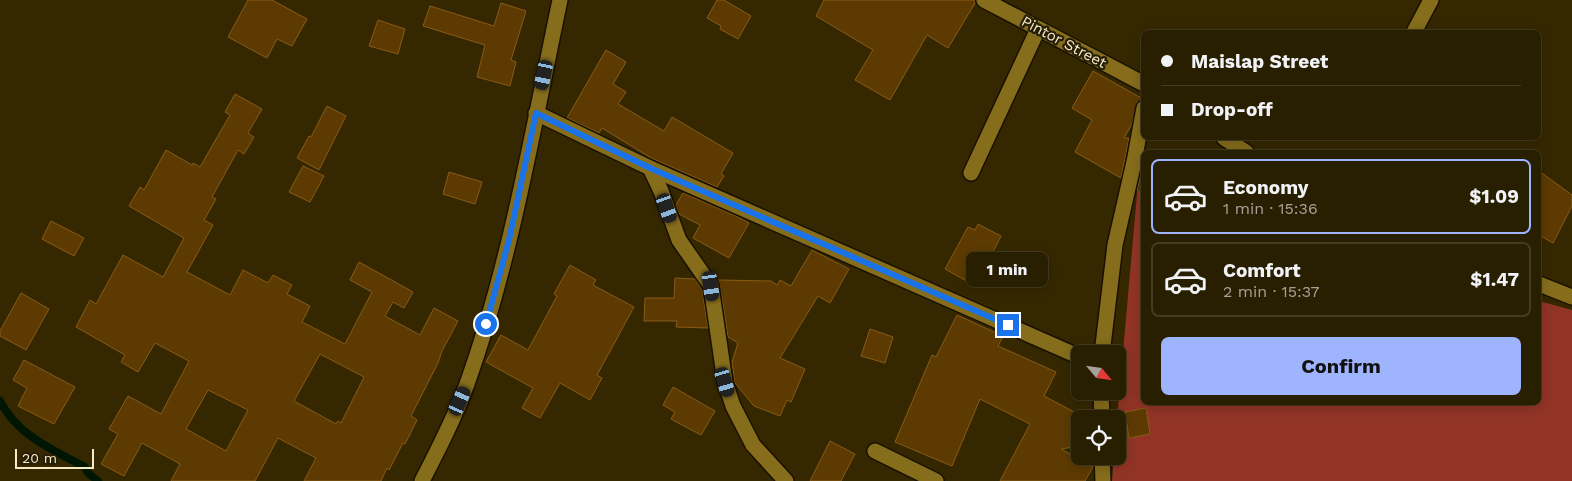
<!DOCTYPE html>
<html lang="en">
<head>
<meta charset="utf-8">
<style>
  :root { --surface:#281e00; --page:#30270a; --text:#f1f3f6; --muted:#a5a299; --line:#443c22; --accent:#9eb4fd }
  body { margin:0; font-family:"Work Sans",sans-serif; background:var(--page); color:var(--text); height:100vh; display:flex; flex-direction:column; font-size:19px; white-space:nowrap }
  * { box-sizing:border-box; margin:0 }
  p { font-size:16px; color:var(--muted) }
  .icon { flex:none; width:28px; height:28px; fill:none; stroke:currentColor; stroke-width:2; stroke-linecap:round; stroke-linejoin:round }
  .map { position:relative; flex:1; overflow:hidden }
  .sheet { position:absolute; left:1141px; top:150px; width:400px; height:255px; display:flex; flex-direction:column; background:var(--surface); border-radius:8px; box-shadow:0 2px 12px #0003,0 0 0 1px var(--line) }
  .sheet>* { flex:none }
  .guide { position:absolute; left:1141px; top:30px; width:400px; height:110px; border-radius:8px; box-shadow:0 2px 12px #0003,0 0 0 1px var(--line); display:grid; align-content:center; height:110px; padding:0 20px; background:var(--surface) }
  .needle { width:32px; rotate:119deg }
  .fabs { position:absolute; left:1071px; top:345px; display:grid; gap:10px }
  .fabs a { display:grid; place-items:center; width:55px; height:55px; border-radius:8px; background:var(--surface); box-shadow:0 2px 12px #0003,0 0 0 1px var(--line); font-size:25px }
  .scale { position:absolute; left:15px; bottom:12px; width:79px; box-sizing:border-box; padding-left:5px; border:2px solid #f6eac5; border-top:0; font-size:14px; line-height:18px; white-space:nowrap; color:#f6eac5; -webkit-text-stroke:4px #271f07; paint-order:stroke }
  .end { position:absolute; width:22px; height:22px; margin:-11px; border:6px solid #1a73e8; background:#fff; box-shadow:0 0 0 2px #fff }
  .from { border-radius:50% }
  .bubble { position:absolute; height:35px; border-radius:8px; background:var(--surface); box-shadow:0 2px 12px #0003,0 0 0 1px var(--line); font-size:16px; font-weight:700; line-height:35px; text-align:center }
  .car { position:absolute; width:15px; height:30px; margin:-15px -8px; border-radius:6px; box-shadow:0 0 4px 1px #0007; background:linear-gradient(#222 24%,#8ab4d8 0 40%,#222 0 76%,#8ab4d8 0 86%,#222 0) }
  .guide b { display:flex; align-items:center; gap:18px; height:48px; font-size:19px }
  .guide b+b { border-top:1px solid var(--line) }
  .guide i { width:12px; height:12px; background:var(--text) }
  ul { padding:9px 0 0; list-style:none }
  li { display:flex; align-items:center; gap:15px; height:75px; margin:0 10px 8px; padding:0 10px; border:2px solid var(--line); border-radius:8px }
  li div { flex:1 }
  li b { display:block; font-size:19px }
  li em { font-style:normal; font-weight:700 }
  li.current { border-color:var(--accent) }
  li>.icon { width:45px; height:45px; stroke-width:1.5 }
  .cta { display:flex; gap:10px; margin-top:auto; padding:10px 20px }
  .cta a { flex:1; height:58px; border-radius:8px; background:var(--accent); color:#111; font-size:20px; font-weight:700; line-height:58px; text-align:center }
  .map>svg:first-child { display:block }
  .forest { fill:#913426 }
  .lines { fill:none; stroke-linecap:round; stroke-linejoin:round }
  .stream { stroke:#001604; stroke-width:8 }
  .building { fill:#5d3a02; stroke:#895b16; fill-rule:evenodd }
  .lane-casing { stroke:#191100; stroke-width:18 }
  .street-casing { stroke:#191100; stroke-width:18 }
  .secondary-casing { stroke:#191100; stroke-width:18 }
  .lane { stroke:#856d1b; stroke-width:15 }
  .street { stroke:#856d1b; stroke-width:15 }
  .secondary { stroke:#856d1b; stroke-width:15 }
  .route { stroke:#1a73e8; stroke-width:6 }
  .labels { text-anchor:middle; dominant-baseline:central; stroke-width:4.5; stroke-linejoin:round; paint-order:stroke }
  .street-label { font-size:15px; fill:#f6eac5; stroke:#271f07 }
</style>
</head>
<body>
<div class="map">
<svg width="1572" height="481" viewBox="0 0 1572 481">
  <rect width="100%" height="100%" fill="#352800"/>
  <!-- forest -->
  <path class="forest" d="M1140 161 1144 162V402H1539V301L1572 310V481H1112L1114 456H1118L1117 419Z"/>
  <g class="lines">
    <!-- stream -->
    <path class="stream" d="M0 401C17 435 53 450 85 467L88 473 98 481"/>
  </g>
  <!-- building -->
  <g class="building">
    <path d="M248 0H272L307 19 292 46 277 39 267 58 228 37Z"/>
    <path d="M717 0H724L751 16 738 39 720 29 721 26 707 18Z"/>
    <path d="M824 0H975V3L948 48 927 35 890 100 855 80 873 50 816 16Z"/>
    <path d="M501 3 526 11 511 60 516 62 510 86 477 77 485 45 423 26 430 6 494 26Z"/>
    <path d="M378 20 405 29 398 54 369 46Z"/>
    <path d="M606 50 626 62 613 84 626 92 618 104 664 131 672 117 733 153 721 174 724 176 717 187 651 158 602 128 599 133 567 118Z"/>
    <path d="M1093 71 1143 99 1137 102 1132 124 1124 138H1129L1121 178 1075 152 1092 120 1072 108Z"/>
    <path d="M235 94 262 109 248 133 254 137 244 154 238 150 212 197 216 199 204 220 213 225 187 272 230 295 243 270 268 283 273 275 292 285 287 294 310 306 302 322 345 344 372 292 350 280 359 262 413 292 404 308 393 302 385 316 420 335 434 308 458 321 442 351 438 363 411 416 417 420 405 444 403 443 389 470 387 468 381 481H304L316 458 278 438 255 481H171L180 464 142 443 124 476 101 464 118 434 109 429 128 396 161 414 189 361 155 343 138 372 121 362 125 355 76 327 90 300 96 304 123 255 163 277 184 238 129 206 140 187 144 190 166 150 192 165 193 163 200 167 230 115 225 112ZM320 354 364 377 341 423 338 421 336 424 294 401ZM208 390 248 410 226 451 186 429Z"/>
    <path d="M327 106 346 116 319 170 297 158 309 136 311 137Z"/>
    <path d="M1144 161V196L1137 190Z"/>
    <path d="M303 166 324 176 310 202 289 192Z"/>
    <path d="M1539 171 1572 195V206L1553 243 1539 235Z"/>
    <path d="M449 172 482 182 475 204 443 194Z"/>
    <path d="M683 193 736 216 749 223 729 258 693 238 700 225 679 214 676 205Z"/>
    <path d="M51 221 84 238 74 256 42 239Z"/>
    <path d="M978 224 1001 236 991 256 989 254 972 284 945 269 968 227 975 230Z"/>
    <path d="M812 250 849 269 830 303 818 296 780 358 805 369 791 402 787 400 780 416 754 406 735 383 732 362 738 343 728 337 720 285 718 280 771 281 777 285 780 280 791 286Z"/>
    <path d="M570 265 596 280 593 285 634 307 597 375 602 378 590 400 560 383 540 418 522 408 533 388 486 362 501 335 528 350 557 296 554 294Z"/>
    <path d="M675 278 695 279 702 290 708 328 676 327 677 321H644L645 298H674Z"/>
    <path d="M21 293 49 309 26 350 0 336V331Z"/>
    <path d="M957 315 1003 336 998 346 1056 372 1044 396 1080 415V446L1061 449 1093 467 1085 481H1000L1030 424 980 399 952 466 895 442 932 355 936 357Z"/>
    <path d="M870 329 893 337 885 363 861 356Z"/>
    <path d="M24 360 75 387 54 424 18 406 27 388 13 380Z"/>
    <path d="M673 387 715 411 701 435 671 419 675 412 663 405Z"/>
    <path d="M1146 408 1150 434 1129 438 1125 412Z"/>
    <path d="M830 441 855 454 841 481H810Z"/>
  </g>
  <g class="lines">
    <defs>
      <path id="lane" d="M971 173 1038 29"/>
      <g id="street">
        <path d="M984 0 1144 84"/>
        <path d="M1414 32 1431 0"/>
        <path d="M536 113 650 168 661 191 679 240 711 286 725 382 733 406 753 445 786 481"/>
        <path d="M1224 138 1246 152"/>
        <path d="M650 168 1080 357"/>
        <path d="M1539 284 1572 297"/>
        <path d="M1102 354 1115 245 1134 162 1144 108"/>
        <path d="M1101 391 1102 419"/>
        <path d="M875 451 936 481"/>
        <path d="M1102 456 1103 481"/>
      </g>
      <path id="secondary" d="M422 481C438 450 455 417 467 384 511 261 533 128 560 0"/>
    </defs>
    <!-- lane casing -->
    <use href="#lane" class="lane-casing"/>
    <!-- street casing -->
    <use href="#street" class="street-casing"/>
    <!-- secondary casing -->
    <use href="#secondary" class="secondary-casing"/>
    <!-- lane -->
    <use href="#lane" class="lane"/>
    <!-- street -->
    <use href="#street" class="street"/>
    <!-- secondary -->
    <use href="#secondary" class="secondary"/>
  </g>
  <g class="lines">
    <!-- route -->
    <path class="route" d="M486 324 509 240 536 113 650 168 1008 325"/>
  </g>
  <g class="labels">
    <!-- street labels -->
    <g class="street-label">
      <text transform="translate(1064 42) rotate(28)">Pintor Street</text>
    </g>
  </g>
</svg>
<div class="fabs">
<a><svg class="needle" viewBox="-14 -14 28 28"><path d="M0-13l5 13h-10z" fill="#e53935"/><path d="M0 13l5-13h-10z" fill="#a5a299"/></svg></a>
<a><svg class="icon" aria-label="locate" viewBox="0 0 24 24"><circle cx="12" cy="12" r="6"/><path d="M12 2v4M12 18v4M2 12h4M18 12h4"/></svg></a>
</div>
<div class="scale">20 m</div>
<i class="end from" style="left:486px;top:324px"></i>
<i class="end" style="left:1008px;top:325px"></i>
<div class="bubble" style="left:966px;top:252px;width:82px">1 min</div>
<i class="car" style="left:544px;top:75px;rotate:192deg"></i>
<i class="car" style="left:667px;top:208px;rotate:160deg"></i>
<i class="car" style="left:711px;top:286px;rotate:172deg"></i>
<i class="car" style="left:725px;top:382px;rotate:163deg"></i>
<i class="car" style="left:460px;top:401px;rotate:24deg"></i>
<div class="guide">
<b><i class="from"></i>Maislap Street</b>
<b><i></i>Drop-off</b>
</div>
<section class="sheet">
<ul>
<li class="current"><svg class="icon" aria-label="car" viewBox="0 0 24 24"><path d="M5 17H2v-5l4-1 3-4h7l3 4 3 1v5h-3M9 17h6M6 11h13"/><circle cx="7" cy="17" r="2"/><circle cx="17" cy="17" r="2"/></svg><div><b>Economy</b><p>1 min · 15:36</p></div><em>$1.09</em></li>
<li><svg class="icon" aria-label="car" viewBox="0 0 24 24"><path d="M5 17H2v-5l4-1 3-4h7l3 4 3 1v5h-3M9 17h6M6 11h13"/><circle cx="7" cy="17" r="2"/><circle cx="17" cy="17" r="2"/></svg><div><b>Comfort</b><p>2 min · 15:37</p></div><em>$1.47</em></li>
</ul>
<div class="cta"><a>Confirm</a></div>
</section>
</div>
</body>
</html>
